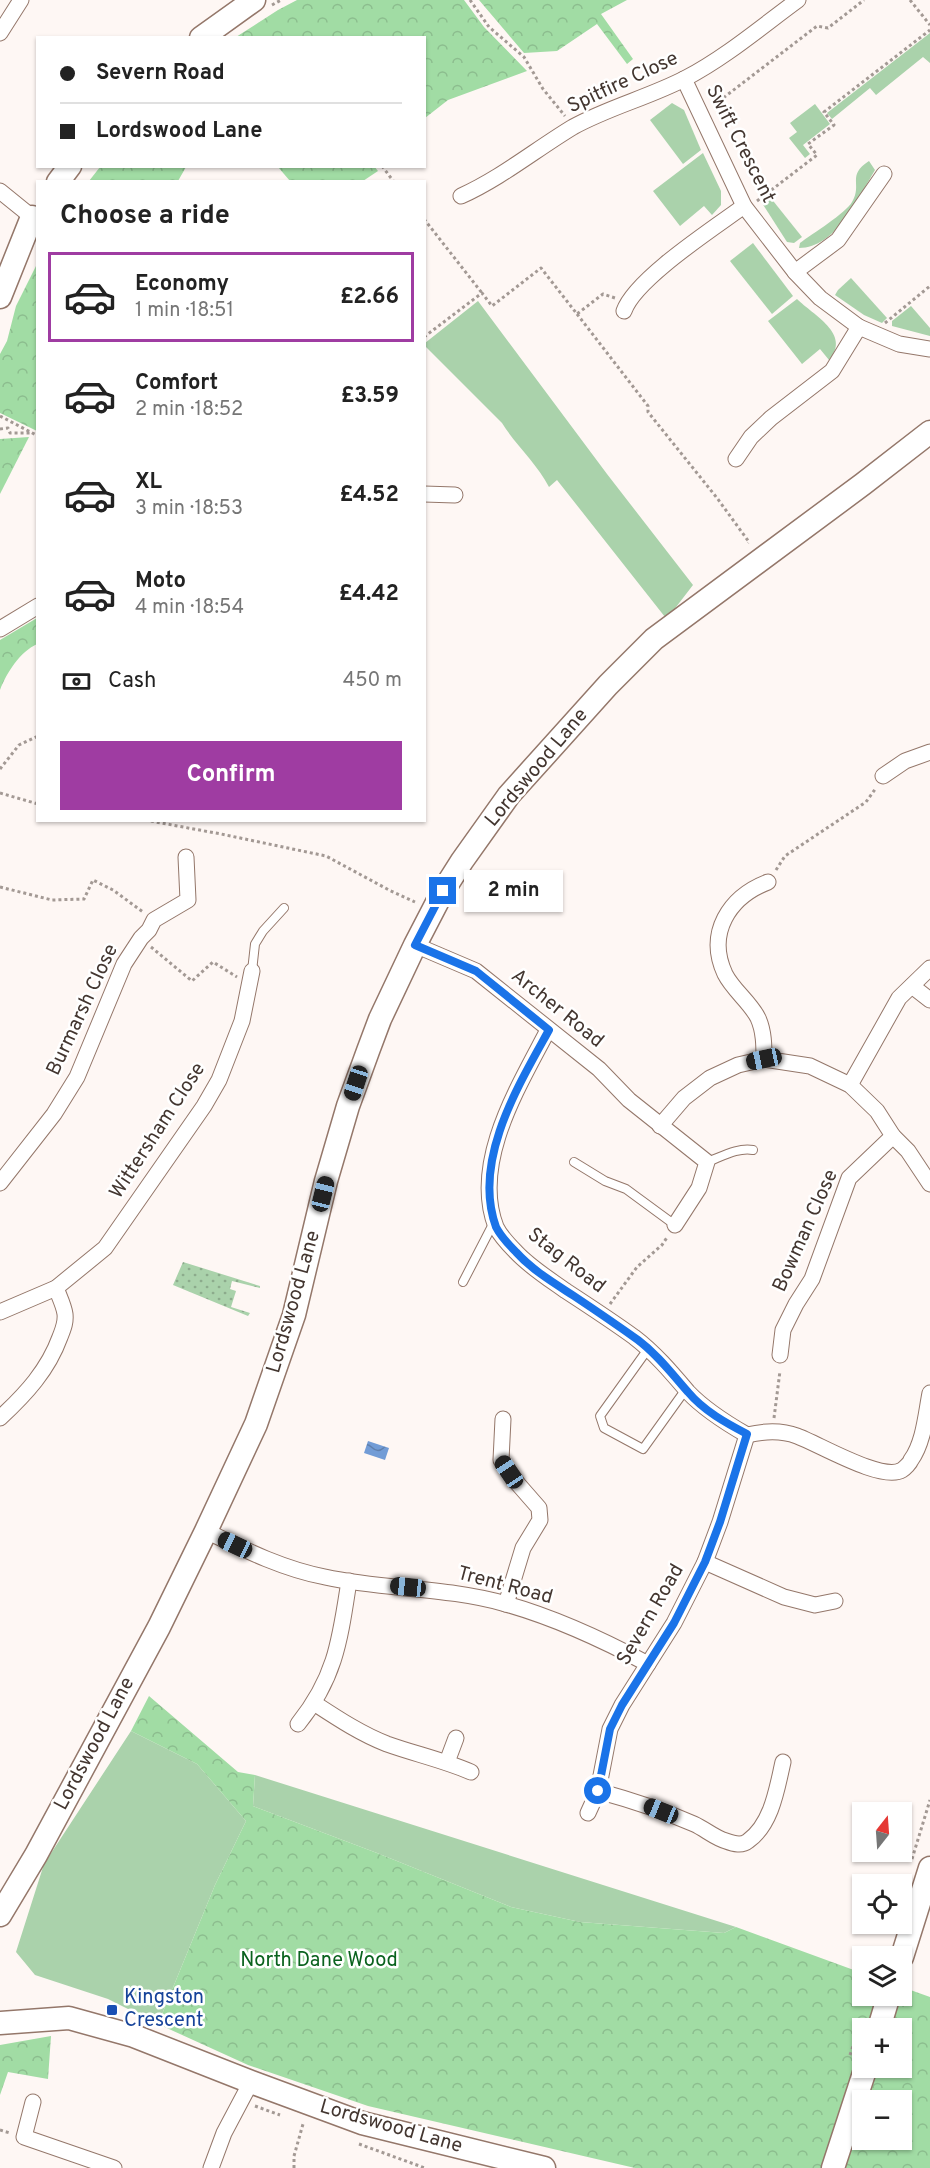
<!DOCTYPE html>
<html lang="en">
<head>
<meta charset="utf-8">
<style>
  :root { --surface:#fff; --page:#f2f2f2; --text:#222; --muted:#767676; --line:#e0e0e0; --accent:#9f3ca2 }
  body { margin:0; font-family:Overpass,sans-serif; background:var(--page); color:var(--text); height:100vh; display:flex; flex-direction:column; font-size:22px; white-space:nowrap }
  * { box-sizing:border-box; margin:0 }
  p { font-size:20px; color:var(--muted) }
  .icon { flex:none; width:33px; height:33px; fill:none; stroke:currentColor; stroke-width:2; stroke-linecap:round; stroke-linejoin:round }
  .map { position:relative; flex:1; overflow:hidden }
  .side { position:absolute; left:36px; top:180px; width:390px; height:642px; display:flex; flex-direction:column; background:var(--surface); border-radius:0px; box-shadow:0 2px 4px #0004 }
  .side>* { flex:none }
  .guide { position:absolute; left:36px; top:36px; width:390px; height:132px; border-radius:0px; box-shadow:0 2px 4px #0004; display:grid; align-content:center; height:132px; padding:0 24px; background:var(--surface) }
  .needle { width:39px; rotate:17deg }
  .tools { position:absolute; left:852px; top:1802px; display:grid; gap:12px }
  .tools a { display:grid; place-items:center; width:60px; height:60px; border-radius:0px; background:var(--surface); box-shadow:0 2px 4px #0004; font-size:30px }
  .end { position:absolute; width:27px; height:27px; margin:-14px; border:8px solid #1a73e8; background:#fff; box-shadow:0 0 0 3px #fff }
  .from { border-radius:50% }
  .bubble { position:absolute; height:42px; border-radius:0px; background:var(--surface); box-shadow:0 2px 4px #0004; font-size:20px; font-weight:700; line-height:42px; text-align:center }
  .car { position:absolute; width:18px; height:36px; margin:-18px -9px; border-radius:8px; box-shadow:0 0 4px 2px #0007; background:linear-gradient(#222 24%,#8ab4d8 0 40%,#222 0 76%,#8ab4d8 0 86%,#222 0) }
  .guide b { display:flex; align-items:center; gap:21px; height:57px; font-size:22px }
  .guide b+b { border-top:2px solid var(--line) }
  .guide i { width:15px; height:15px; background:var(--text) }
  ul { padding:0; list-style:none }
  li { display:flex; align-items:center; gap:18px; height:90px; margin:0 12px 9px; padding:0 12px; border:3px solid transparent; border-radius:0px }
  li div { flex:1 }
  li b { display:block; font-size:22px }
  li em { font-style:normal; font-weight:700 }
  li.on { border-color:var(--accent) }
  li>.icon { width:54px; height:54px; stroke-width:1.5 }
  h2 { padding:0 24px; font-size:27px; line-height:72px }
  .pay { display:flex; align-items:center; gap:15px; height:66px; padding:0 24px; font-size:22px }
  .pay p { margin-inline-start:auto }
  .primary-button { display:flex; gap:12px; margin-top:auto; padding:12px 24px }
  .primary-button a { flex:1; height:69px; border-radius:0px; background:var(--accent); color:#fff; font-size:24px; font-weight:700; line-height:69px; text-align:center }
  .map>svg:first-child { display:block }
  .grass { fill:#aad2ab }
  .forest { fill:url(#forest-crowns); fill-rule:evenodd }
  .garden { fill:url(#garden-dots) }
  .water { fill:url(#water-waves) }
  .lines { fill:none; stroke-linecap:round; stroke-linejoin:round }
  .lane-casing { stroke:#94776a; stroke-width:10 }
  .street-casing { stroke:#94776a; stroke-width:17 }
  .secondary-casing { stroke:#94776a; stroke-width:25 }
  .path { stroke:#a39994; stroke-width:3; stroke-dasharray:3 3; stroke-linecap:butt }
  .lane { stroke:#fff; stroke-width:8 }
  .street { stroke:#fff; stroke-width:15 }
  .secondary { stroke:#fff; stroke-width:22 }
  .route { stroke:#1a73e8; stroke-width:8 }
  .transit-dot { fill:#1a4fb4; stroke:#fff; stroke-width:2 }
  .labels { text-anchor:middle; dominant-baseline:central; stroke-width:5; stroke-linejoin:round; paint-order:stroke }
  .street-label { font-size:20px; fill:#433630; stroke:#fff }
  .park-label { font-size:20px; fill:#0a621e; stroke:#fff }
  .transit-label { font-size:20px; fill:#164399; stroke:#fff; text-anchor:start }
</style>
</head>
<body>
<div class="map">
<svg width="930" height="2168" viewBox="0 0 930 2168">
  <defs>
    <pattern id="forest-crowns" width="20" height="18" patternUnits="userSpaceOnUse" patternTransform="scale(1.5)"><rect width="20" height="18" fill="#a1dca4"/><path d="M2 6a3 3 0 1 1 6 0M12 15a3 3 0 1 1 6 0" fill="none" stroke="#8cbd8e"/></pattern>
    <pattern id="garden-dots" width="8" height="8" patternUnits="userSpaceOnUse" patternTransform="scale(1.5)"><rect width="8" height="8" fill="#aad2ab"/><path d="M2 2h.1M6 6h.1" fill="none" stroke="#8cab8c" stroke-width="1.8" stroke-linecap="round"/></pattern>
    <pattern id="water-waves" width="16" height="10" patternUnits="userSpaceOnUse" patternTransform="scale(1.5)"><rect width="16" height="10" fill="#729cd6"/><path d="M0 5q4-4 8 0t8 0" fill="none" stroke="#5f80ae"/></pattern>
  </defs>
  <rect width="100%" height="100%" fill="#fef7f4"/>
  <!-- grass -->
  <g class="grass">
    <path d="M930 33V63L923 57 876 95 870 88 832 119 827 113Z"/>
    <path d="M672 103 684 110 701 150 683 164 650 120Z"/>
    <path d="M815 104 830 124 803 145 810 154 805 158 789 138 797 132 790 123Z"/>
    <path d="M703 153 721 191V205L712 215 704 206 680 226 653 191Z"/>
    <path d="M869 161 875 170C858 198 836 248 799 248L800 243C812 234 846 213 852 202 863 184 846 176 869 161Z"/>
    <path d="M770 197 802 237 794 243 787 242 762 203Z"/>
    <path d="M753 243 793 296 772 314 730 261Z"/>
    <path d="M851 278 887 318 882 323 864 315 835 295 838 290Z"/>
    <path d="M797 299C813 315 852 334 829 360L820 349 802 364 768 321Z"/>
    <path d="M478 301 607 474 693 585 673 611 665 617 557 480 549 487C536 462 517 447 502 423L425 346V343Z"/>
    <path d="M911 306 930 328V336L892 326V321Z"/>
    <path d="M131 1731 197 1764 246 1821 215 1885 158 2024 108 1999 35 1975 16 1952 44 1864Z"/>
    <path d="M255 1775 736 1927 724 1933 580 1922 511 1907 377 1853 253 1806Z"/>
  </g>
  <!-- forest -->
  <g class="forest">
    <path d="M297 0H464L484 27 527 71 448 100 425 118 424 38 236 37 278 10Z"/>
    <path d="M479 0H627L601 14 633 59 627 64 597 24 557 51 524 53Z"/>
    <path d="M374 166 378 171 363 181H290L278 167Z"/>
    <path d="M100 167V166L186 167 178 181H89Z"/>
    <path d="M37 264V431L0 413V354L7 341 16 306Z"/>
    <path d="M29 437 0 494V439Z"/>
    <path d="M37 618V644C20 652 7 672 0 690V640Z"/>
    <path d="M149 1696 238 1772 255 1775 253 1806 377 1853 511 1907 580 1922 724 1933 736 1927 862 1973V1995H902V1987L930 1997V2168H635L368 2106 248 2065 158 2024 215 1885 246 1821 197 1764 131 1731ZM862 2028H902V2067H862ZM862 2100H902V2139H862Z"/>
    <path d="M51 2036 48 2079 8 2072 0 2095V2045Z"/>
  </g>
  <!-- garden -->
  <path class="garden" d="M183 1262 260 1286V1288L232 1281 230 1289 236 1291 231 1307 250 1313 248 1316 173 1285Z"/>
  <!-- water -->
  <path class="water" d="M368 1441 389 1448 385 1460 364 1453Z"/>
  <g class="lines">
    <defs>
      <g id="lane">
        <path d="M252 971 255 944 263 931 284 908"/>
        <path d="M574 1162 605 1181 626 1189 675 1225"/>
        <path d="M707 1162C721 1157 738 1147 753 1150"/>
        <path d="M463 1282 493 1224"/>
        <path d="M648 1349 600 1416 604 1428 643 1449 686 1389"/>
      </g>
      <g id="street">
        <path d="M0 33 21 0"/>
        <path d="M684 79 744 206 795 272 820 298 859 327 899 344 930 349"/>
        <path d="M0 191 32 217"/>
        <path d="M461 196C501 178 535 150 573 127 609 107 650 97 686 78 726 57 761 27 798 0"/>
        <path d="M795 272 838 240 884 174"/>
        <path d="M624 311C635 279 714 228 744 206"/>
        <path d="M736 459 751 437 771 418 832 371 859 327"/>
        <path d="M424 494 455 495"/>
        <path d="M0 629 38 606"/>
        <path d="M883 776 905 761 930 752"/>
        <path d="M415 945 476 971 599 1069 629 1100 707 1162 699 1188 675 1225"/>
        <path d="M912 986 930 1000"/>
        <path d="M548 1030C519 1086 471 1162 496 1227 500 1235 509 1245 516 1252 530 1267 549 1279 566 1291 589 1306 612 1321 634 1337 655 1353 671 1372 688 1392 705 1410 726 1423 747 1435"/>
        <path d="M764 1059C764 1046 764 1031 758 1018 750 1002 733 990 725 974 706 933 729 897 768 882"/>
        <path d="M850 1085 899 998 930 968"/>
        <path d="M660 1126 684 1098 710 1078 738 1065 764 1059 810 1066 850 1085 877 1111 893 1136 908 1151 930 1184"/>
        <path d="M0 1183 54 1114 77 1077 124 964 141 938 149 930 154 920 188 900 186 857"/>
        <path d="M0 1312 56 1288 105 1248 204 1106 219 1080 242 1021 252 971"/>
        <path d="M780 1355 783 1330 796 1304 812 1279 849 1178 893 1136"/>
        <path d="M0 1418C26 1394 48 1370 60 1337 63 1329 66 1323 65 1314 64 1306 59 1296 56 1288"/>
        <path d="M503 1419 501 1460 518 1484 539 1508 540 1520 523 1548 506 1604"/>
        <path d="M747 1435C764 1431 781 1430 797 1436 819 1444 882 1482 902 1470 905 1468 910 1463 911 1460 924 1442 926 1413 930 1393"/>
        <path d="M206 1531C245 1550 283 1569 325 1577 385 1590 447 1587 506 1604 556 1618 603 1640 648 1664"/>
        <path d="M705 1562 784 1597 815 1605 835 1601"/>
        <path d="M314 1703C337 1718 361 1734 387 1744 415 1754 443 1760 471 1772"/>
        <path d="M298 1724C336 1677 340 1639 349 1581"/>
        <path d="M447 1762 456 1738"/>
        <path d="M598 1791C631 1800 662 1810 694 1824 705 1829 715 1838 726 1841 734 1844 742 1846 748 1841 772 1824 777 1788 783 1762"/>
        <path d="M588 1813 598 1791 610 1729 622 1705 674 1623 705 1562 720 1522 747 1435"/>
        <path d="M33 2102 24 2137 114 2168"/>
        <path d="M211 2168 224 2133 251 2082"/>
      </g>
      <g id="secondary">
        <path d="M201 38 254 0"/>
        <path d="M58 182 70 166"/>
        <path d="M0 297 32 217"/>
        <path d="M0 1915 36 1855 159 1627 206 1531 256 1424 294 1315 326 1181 348 1106 368 1051 380 1019 415 945 443 891 462 861 509 795 608 685 654 639 863 484 930 432"/>
        <path d="M902 1957 930 1868"/>
        <path d="M0 2023 69 2018 134 2036 251 2082 362 2123 544 2168"/>
        <path d="M879 2028 889 1995"/>
        <path d="M833 2168 866 2067"/>
      </g>
    </defs>
    <!-- lane casing -->
    <use href="#lane" class="lane-casing"/>
    <!-- street casing -->
    <use href="#street" class="street-casing"/>
    <!-- secondary casing -->
    <use href="#secondary" class="secondary-casing"/>
    <!-- path -->
    <g class="path">
      <path d="M470 0 489 27 524 57 543 89 565 116"/>
      <path d="M910 0 930 25"/>
      <path d="M272 5 281 0"/>
      <path d="M714 105 817 26 828 28 864 0"/>
      <path d="M382 166 394 182"/>
      <path d="M757 201 817 155 808 144 834 125 824 112 930 30"/>
      <path d="M424 219 482 293"/>
      <path d="M577 314 648 406V412L717 498 749 542 748 543"/>
      <path d="M885 323 930 286"/>
      <path d="M424 337 482 293 492 306 541 268 577 314 603 294 615 298"/>
      <path d="M0 416 38 436"/>
      <path d="M0 429 8 428 10 433H31"/>
      <path d="M0 769 19 745 38 736"/>
      <path d="M0 793 38 804"/>
      <path d="M145 820 221 834 326 856 389 890 415 902"/>
      <path d="M776 870 785 856 866 802 876 788"/>
      <path d="M0 887 52 900 84 899 93 880 113 890 143 912"/>
      <path d="M151 947 192 981 213 962 237 977"/>
      <path d="M610 1304 637 1267 662 1245 668 1236"/>
      <path d="M774 1418 780 1371"/>
      <path d="M912 1859 930 1800"/>
      <path d="M850 2055 859 2028"/>
      <path d="M255 2106 280 2115"/>
      <path d="M0 2130 10 2133"/>
      <path d="M359 2144 425 2168"/>
      <path d="M294 2168V2156L303 2124"/>
    </g>
    <!-- lane -->
    <use href="#lane" class="lane"/>
    <!-- street -->
    <use href="#street" class="street"/>
    <!-- secondary -->
    <use href="#secondary" class="secondary"/>
  </g>
  <g class="lines">
    <!-- route -->
    <path class="route" d="M443 891 415 945 476 971 549 1030C518 1086 472 1161 496 1227 500 1235 509 1245 516 1252 532 1270 554 1283 574 1296 595 1310 617 1325 638 1340 658 1355 672 1374 688 1392 704 1411 726 1423 747 1434L720 1522 705 1562 674 1623 622 1705 610 1729 598 1791"/>
  </g>
  <!-- markers -->
  <rect class="transit-dot" x="106" y="2004" width="12" height="12" rx="3"/>
  <g class="labels">
    <!-- street labels -->
    <g class="street-label">
      <text transform="translate(623 83) rotate(-25)">Spitfire Close</text>
      <text transform="translate(740 144) rotate(63)">Swift Crescent</text>
      <text transform="translate(537 768) rotate(-50)">Lordswood Lane</text>
      <text transform="translate(557 1009) rotate(39)">Archer Road</text>
      <text transform="translate(83 1010) rotate(-65)">Burmarsh Close</text>
      <text transform="translate(158 1131) rotate(-57)">Wittersham Close</text>
      <text transform="translate(806 1231) rotate(-66)">Bowman Close</text>
      <text transform="translate(566 1261) rotate(38)">Stag Road</text>
      <text transform="translate(294 1302) rotate(-74)">Lordswood Lane</text>
      <text transform="translate(505 1586) rotate(15)">Trent Road</text>
      <text transform="translate(651 1615) rotate(-60)">Severn Road</text>
      <text transform="translate(95 1744) rotate(-62)">Lordswood Lane</text>
      <text transform="translate(391 2127) rotate(16)">Lordswood Lane</text>
    </g>
    <!-- park labels -->
    <g class="park-label">
      <text x="319" y="1961">North Dane Wood</text>
    </g>
    <!-- transit labels -->
    <g class="transit-label">
      <text x="124" y="1998">Kingston<tspan x="124" dy="23">Crescent</tspan></text>
    </g>
  </g>
</svg>
<div class="tools">
<a><svg class="needle" viewBox="-14 -14 28 28"><path d="M0-13l5 13h-10z" fill="#e53935"/><path d="M0 13l5-13h-10z" fill="#767676"/></svg></a>
<a><svg class="icon" aria-label="locate" viewBox="0 0 24 24"><circle cx="12" cy="12" r="6"/><path d="M12 2v4M12 18v4M2 12h4M18 12h4"/></svg></a>
<a><svg class="icon" aria-label="layers" viewBox="0 0 24 24"><path d="M12 4l9 5-9 5-9-5zM3 14l9 5 9-5"/></svg></a>
<a>+</a>
<a>−</a>
</div>
<i class="end from" style="left:598px;top:1791px"></i>
<i class="end" style="left:443px;top:891px"></i>
<div class="bubble" style="left:464px;top:870px;width:99px">2 min</div>
<i class="car" style="left:764px;top:1059px;rotate:258deg"></i>
<i class="car" style="left:356px;top:1083px;rotate:198deg"></i>
<i class="car" style="left:323px;top:1194px;rotate:14deg"></i>
<i class="car" style="left:509px;top:1472px;rotate:326deg"></i>
<i class="car" style="left:235px;top:1545px;rotate:295deg"></i>
<i class="car" style="left:408px;top:1587px;rotate:276deg"></i>
<i class="car" style="left:661px;top:1811px;rotate:292deg"></i>
<div class="guide">
<b><i class="from"></i>Severn Road</b>
<b><i></i>Lordswood Lane</b>
</div>
<section class="side">
<h2>Choose a ride</h2>
<ul>
<li class="on"><svg class="icon" aria-label="car" viewBox="0 0 24 24"><path d="M5 17H2v-5l4-1 3-4h7l3 4 3 1v5h-3M9 17h6M6 11h13"/><circle cx="7" cy="17" r="2"/><circle cx="17" cy="17" r="2"/></svg><div><b>Economy</b><p>1 min · 18:51</p></div><em>£2.66</em></li>
<li><svg class="icon" aria-label="car" viewBox="0 0 24 24"><path d="M5 17H2v-5l4-1 3-4h7l3 4 3 1v5h-3M9 17h6M6 11h13"/><circle cx="7" cy="17" r="2"/><circle cx="17" cy="17" r="2"/></svg><div><b>Comfort</b><p>2 min · 18:52</p></div><em>£3.59</em></li>
<li><svg class="icon" aria-label="car" viewBox="0 0 24 24"><path d="M5 17H2v-5l4-1 3-4h7l3 4 3 1v5h-3M9 17h6M6 11h13"/><circle cx="7" cy="17" r="2"/><circle cx="17" cy="17" r="2"/></svg><div><b>XL</b><p>3 min · 18:53</p></div><em>£4.52</em></li>
<li><svg class="icon" aria-label="car" viewBox="0 0 24 24"><path d="M5 17H2v-5l4-1 3-4h7l3 4 3 1v5h-3M9 17h6M6 11h13"/><circle cx="7" cy="17" r="2"/><circle cx="17" cy="17" r="2"/></svg><div><b>Moto</b><p>4 min · 18:54</p></div><em>£4.42</em></li>
</ul>
<div class="pay"><svg class="icon" aria-label="cash" viewBox="0 0 24 24"><path d="M3 7h18v10H3z"/><circle cx="12" cy="12" r="2"/></svg>Cash<p>450 m</p></div>
<div class="primary-button"><a>Confirm</a></div>
</section>
</div>
</body>
</html>
